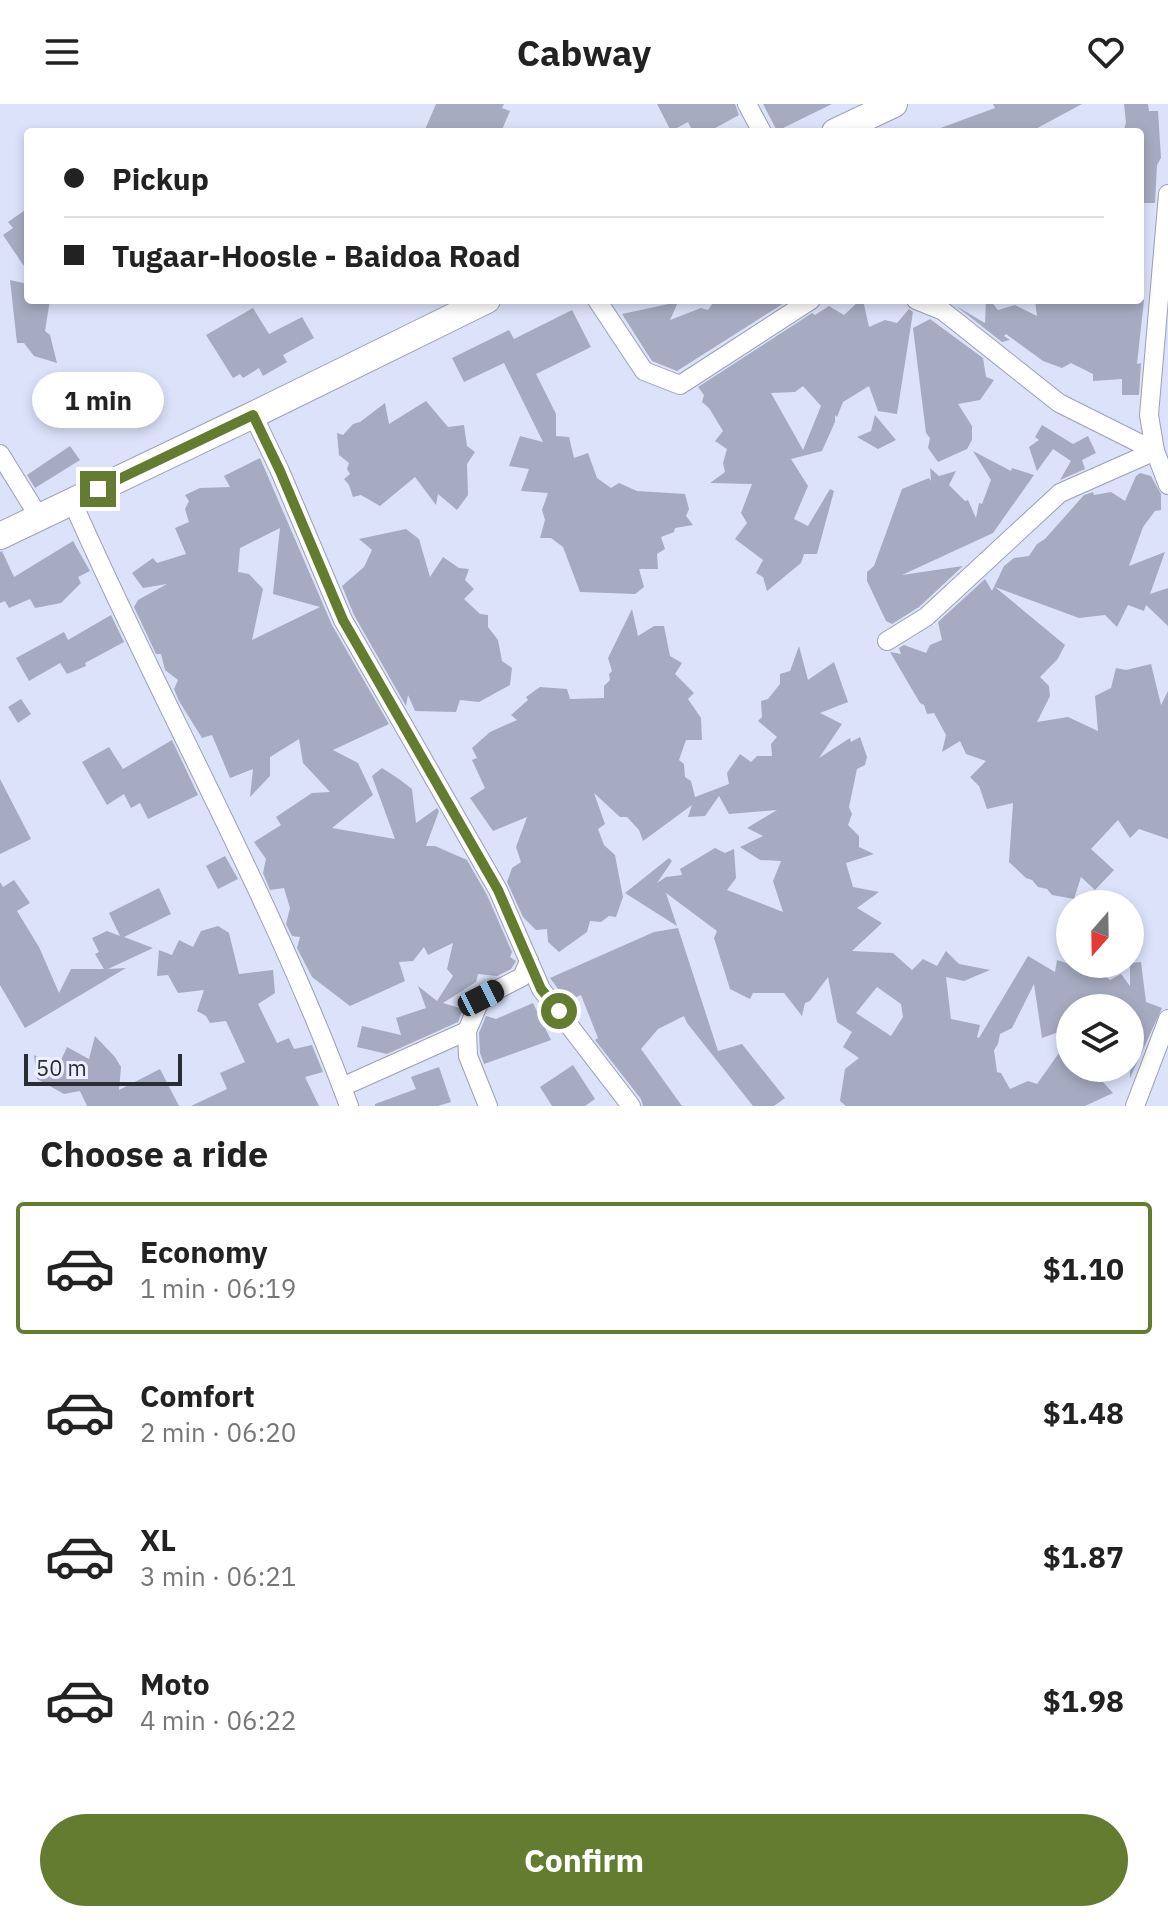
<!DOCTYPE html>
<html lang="en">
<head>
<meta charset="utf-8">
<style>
  :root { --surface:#fff; --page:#f2f2f2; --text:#222; --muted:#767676; --line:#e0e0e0; --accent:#637c2f }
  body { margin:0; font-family:"IBM Plex Sans",sans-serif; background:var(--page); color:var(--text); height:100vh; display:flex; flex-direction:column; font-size:30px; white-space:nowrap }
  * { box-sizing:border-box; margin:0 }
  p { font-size:26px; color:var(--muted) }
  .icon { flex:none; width:44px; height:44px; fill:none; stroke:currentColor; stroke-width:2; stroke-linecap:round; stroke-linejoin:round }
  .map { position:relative; height:1002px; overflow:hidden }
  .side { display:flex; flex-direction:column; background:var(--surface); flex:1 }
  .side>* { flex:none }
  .hud { position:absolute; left:24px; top:24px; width:1120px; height:176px; border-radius:8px; box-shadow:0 4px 12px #0003; display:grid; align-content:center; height:176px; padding:0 40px; background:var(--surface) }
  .needle { width:52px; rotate:200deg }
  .fabs { position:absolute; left:1056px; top:786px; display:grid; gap:16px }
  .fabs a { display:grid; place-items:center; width:88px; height:88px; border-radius:50%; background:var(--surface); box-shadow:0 4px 12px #0003; font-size:40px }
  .scale { position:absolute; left:24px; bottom:20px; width:158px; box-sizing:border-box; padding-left:8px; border:4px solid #2b2d36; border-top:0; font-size:22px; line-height:28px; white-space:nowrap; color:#2b2d36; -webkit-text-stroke:6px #ecf0fe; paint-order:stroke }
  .end { position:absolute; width:36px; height:36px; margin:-18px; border:10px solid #637c2f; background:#fff; box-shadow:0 0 0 4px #fff }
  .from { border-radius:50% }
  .bubble { position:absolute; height:56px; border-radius:28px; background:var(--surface); box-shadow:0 4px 12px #0003; font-size:26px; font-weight:700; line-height:56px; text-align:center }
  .car { position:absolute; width:24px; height:48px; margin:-24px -12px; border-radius:10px; box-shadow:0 0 6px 2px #0007; background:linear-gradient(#222 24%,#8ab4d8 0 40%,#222 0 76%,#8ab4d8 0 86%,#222 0) }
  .hud b { display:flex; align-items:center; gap:28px; height:76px; font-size:30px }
  .hud b+b { border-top:2px solid var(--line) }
  .hud i { width:20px; height:20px; background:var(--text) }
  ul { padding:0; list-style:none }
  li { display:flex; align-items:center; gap:24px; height:132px; margin:0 16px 12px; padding:0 24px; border:4px solid transparent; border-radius:8px }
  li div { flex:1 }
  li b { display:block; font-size:30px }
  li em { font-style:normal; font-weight:700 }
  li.selected { border-color:var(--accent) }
  li>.icon { width:72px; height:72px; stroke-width:1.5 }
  h2 { padding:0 40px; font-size:36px; line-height:96px }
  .button { display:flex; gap:16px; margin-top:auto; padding:16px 40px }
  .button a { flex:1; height:92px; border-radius:48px; background:var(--accent); color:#fff; font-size:32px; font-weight:700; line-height:92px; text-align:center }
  header { display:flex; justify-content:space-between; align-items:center; height:104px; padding:0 40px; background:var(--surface); font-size:36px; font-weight:700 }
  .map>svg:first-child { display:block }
  .building { fill:#a6abc1; fill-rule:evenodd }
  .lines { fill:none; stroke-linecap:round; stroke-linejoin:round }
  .street-casing { stroke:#9a9fb4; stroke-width:20 }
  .secondary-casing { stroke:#9a9fb4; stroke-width:28 }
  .street { stroke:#fff; stroke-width:18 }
  .secondary { stroke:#fff; stroke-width:26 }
  .route { stroke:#637c2f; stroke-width:10 }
</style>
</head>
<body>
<header><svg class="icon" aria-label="menu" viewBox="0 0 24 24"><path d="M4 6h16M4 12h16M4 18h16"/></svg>Cabway<svg class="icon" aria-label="heart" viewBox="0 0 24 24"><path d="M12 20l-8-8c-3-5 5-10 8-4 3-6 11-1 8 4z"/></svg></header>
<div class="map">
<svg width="1168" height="1002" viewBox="0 0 1168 1002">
  <rect width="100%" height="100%" fill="#dce2f9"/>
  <!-- building -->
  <g class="building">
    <path d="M436 0H504L502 4 510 7 501 28H424Z"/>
    <path d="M657 0H735L739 11 708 28H693L688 18 671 27Z"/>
    <path d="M763 0H832L777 27Z"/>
    <path d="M993 0H1082L1030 28H935V26L995 4Z"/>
    <path d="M1124 0H1148L1149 7H1158L1161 54 1157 61 1155 99H1140V28H1123L1126 19Z"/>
    <path d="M28 104V168L3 131 13 124 8 118Z"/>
    <path d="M10 176 28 180V196H50L45 227 50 231 57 259 34 252 24 239H17Z"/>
    <path d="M715 196H789L677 267 652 257 622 210 678 198 670 216 701 204 708 206Z"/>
    <path d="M860 196H863L869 223 885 216 897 219 909 205 913 208 897 310 878 307 869 282 843 298 837 313 835 311V318L822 347 791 355 808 382 794 415 808 422 830 385 834 387 817 450H804L801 459 767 487 763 473 756 469 763 456 735 435 747 419 741 409 752 380 710 379 725 368 723 359 727 345 715 337 723 327 709 304 702 298 704 291 698 283 812 209 815 211 829 202 844 211ZM803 282 821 302 803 346 771 289 795 288Z"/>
    <path d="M986 196H990L998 206 1015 201 1037 212 1035 197 1144 196 1137 260 1141 259 1139 291H1122V275L1093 277V270L1071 259 1062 264 1043 257 1006 230 1004 232 1010 236 1002 238 956 202 985 219Z"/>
    <path d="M253 204 269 230 302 213 314 234 283 251 287 258 263 272 259 264 243 274 240 270 233 274 206 231Z"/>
    <path d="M572 206 591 243 536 270 556 310V332L569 333 574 354 588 349 597 374 611 384 619 379 637 387 685 390 689 405 686 412 693 421 675 424 674 428 661 433 665 445 657 450 658 465H639L644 483 635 490 580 488 563 443 551 434H540L545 416 542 406 548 389 521 387 529 365 509 362 520 332 543 338 504 259 464 278 452 254 509 226 514 235Z"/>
    <path d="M930 215 983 254 986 273 994 276 980 296 958 300 972 322V336L967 345 938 358 928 344 930 334 926 329 913 224Z"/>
    <path d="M426 297 448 323 464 321 467 342 475 348 467 360 468 391 457 406 438 390 436 401 415 373 380 402 361 391 353 393 349 381 344 375 350 370 347 365 349 359 339 351 337 329 343 331 353 320 360 318 385 299 389 320Z"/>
    <path d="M875 311 896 336 878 345 857 333 871 327Z"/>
    <path d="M1042 321 1073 340 1088 332 1096 349 1082 356 1085 365 1060 376 1071 357 1053 345 1037 367 1029 343 1039 336 1035 333Z"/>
    <path d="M70 342 80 356 35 384 27 371Z"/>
    <path d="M973 347 1011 367 1012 364 1034 371 993 429 902 471 963 462 919 503 892 520 886 517 867 477V468L874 462 902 385 929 374 931 377 930 364 939 372 956 367 949 381 965 397 968 396 976 414 979 399 982 400 991 376Z"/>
    <path d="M260 354 332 521 389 620 333 646 358 659 373 691 332 724 395 735 372 672 382 664 399 675 412 685 416 719 437 704 439 707 426 742H435L467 756 487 791 512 848 510 853 516 857 511 865 497 872 478 870 476 878 443 899 463 905 458 918 387 950 357 943 362 922 401 931 402 934 396 914 426 904 418 882 437 897 453 872 447 865 453 839 428 851 424 843 413 857 399 858 405 877 350 902 312 873 297 844 300 833 292 832 286 820 290 804 284 784 270 786 263 769 266 755 254 738 281 721 276 713 312 689 330 688 303 659 299 635 270 653V672L250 693 253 665 230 674 212 631 202 634 179 597 174 585 178 576 165 566 161 550H156L134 503 138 496 167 480 143 484 132 469 153 454 157 459 186 450 175 424 189 418 185 405 189 397 185 391 200 384 230 383 224 372ZM280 424 273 490 320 503 252 536 263 485 249 470 238 468 240 444Z"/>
    <path d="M1140 369 1151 372 1161 390V406L1155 407 1143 423 1129 462 1165 448 1150 490 1168 484V522L1146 501 1144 507 1128 501 1117 523 1105 511 1079 514 995 483 1065 541 1057 556 1040 573 1049 582 1050 592 1037 618 1068 613 1098 627 1095 592 1111 584 1116 564 1126 566 1151 560 1161 601 1168 587V735L1139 725 1130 734 1118 716 1091 745 1114 766 1095 786 1081 773 1074 795 1052 791 1047 785 1038 783 1032 776 1026 774 1009 758 1013 699 987 705 979 682 970 673 986 657 966 650 960 637 942 648 946 631 934 609 927 610 924 601 920 599 890 548 901 550 899 544 904 541 926 549 930 541 942 536 938 518 985 475 992 487 1004 462 1014 454 1029 452 1037 440 1045 435 1084 391 1093 388 1094 391 1111 388 1125 397 1136 372Z"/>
    <path d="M406 425 419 435 430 473 443 453 459 464 469 465 465 476 474 485 464 495 480 510 488 511V523L498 536 502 557 512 564 510 581 479 598 460 596 456 608 415 607 408 591 406 602 354 511 342 482 364 463 372 446 359 435Z"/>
    <path d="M73 437 90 467 78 473 81 479 61 499 35 504 30 495 9 504 5 497 0 499V448L2 447 14 473Z"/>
    <path d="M632 505 638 532 654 522H664L670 552 682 559 675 570 694 589 688 595 701 614 702 636H686L679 656 684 660 685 673 691 677 695 693 729 680 727 669 740 650 751 658 757 652H772L771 640 777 633 758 617 762 613 761 597 768 595 780 580V570L790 567 799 542 808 576 834 558 848 598 820 609 842 620 819 654 850 634 851 638 860 633 867 653 865 661 857 665 849 703 852 710 848 721 859 732V743L874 750 846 759 853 783 879 788 857 804 882 819 852 847 893 849 912 866 923 855 937 862 946 847 959 860 990 866 964 877 946 873 951 915 980 921 977 933 979 934 1028 852 1055 868 1057 856 1094 868 1098 866 1110 876 1121 870 1130 882V859L1141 858 1146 898 1162 904 1130 974V904H1070V924L1042 934 1034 880 1012 924 1000 930 998 940 994 946 997 968 1001 969 1010 985 1028 977 1037 980 1059 949 1070 960V964L1092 966 1113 989 1085 1002H846L840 997 845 965 859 954 843 943 852 928 837 918 828 873 810 897 805 899 802 912 784 889H753L750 895 730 885 714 834 717 827 666 789 677 822 625 789 669 754 672 757 657 779 666 773 682 771 680 765 715 744 725 749 734 745 736 774 727 786 783 808 773 777 781 757 760 756 740 743 763 732 747 724 777 706 729 710 719 692 705 712 688 713 692 701 643 737 639 726 627 713H620L594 689 605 720 598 725 604 741 615 751 623 793 616 813 609 812 601 818 590 817 587 828 559 848 548 838 547 825 536 826 523 813 507 778 512 764 521 758 516 743 527 713 493 727 470 694 485 684 472 656 477 654 472 644 490 628 517 616 511 611 528 596 526 593 540 583 567 585 570 595 604 594V582L610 576 609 570 612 567 608 554ZM877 883 901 900 903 913 891 932 856 909Z"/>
    <path d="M111 511 124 538 85 559 86 562 67 570 60 559 29 577 16 554 64 528 68 536Z"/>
    <path d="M21 595 31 610 18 619 8 603Z"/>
    <path d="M172 636 198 691 148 715 140 699 131 704 124 690 107 701 82 658 109 643 123 665Z"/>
    <path d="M0 675 31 735 0 750Z"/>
    <path d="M225 752 238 775 218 785 206 762Z"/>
    <path d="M14 776 30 799 17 807 39 843 59 889 71 865H104L95 850 99 848 92 834 107 827 120 832 109 809 159 784 171 810 124 833 153 844 108 865 126 864 25 924 0 881V778L3 783Z"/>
    <path d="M218 822 229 829 239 870 273 866 275 889 258 900 277 939 289 934 294 945 312 941 323 968 305 973 319 1002H191L227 985 220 969 245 958 226 917 210 919 206 912 197 907 204 886 178 889 168 871 157 872 159 846 172 851 179 836 193 843 201 827Z"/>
    <path d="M678 824 718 947 742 940 785 994 774 1002H753L687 919 684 912 658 925 641 945 682 1002H643L641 995 595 936 598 934 581 891 567 897 550 874 654 828Z"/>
    <path d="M533 899 551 936 484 960 480 949 479 929 486 912 496 915Z"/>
    <path d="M95 932 115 953 121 963 119 986 160 965 179 1002H87L80 987 64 990 37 975 34 951 57 965 67 943 89 955Z"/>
    <path d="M573 961 595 995 585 1002H552L540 983Z"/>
    <path d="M439 963 451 998 438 1002H375V1000L416 985 411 973Z"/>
  </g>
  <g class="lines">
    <defs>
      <g id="street">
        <path d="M747 0 762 28"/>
        <path d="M1168 90 1149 311 1155 347 1168 381"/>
        <path d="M597 196 644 267 680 281 811 196"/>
        <path d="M253 311 280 367 343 516 498 786 541 885 631 1002"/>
        <path d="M0 350 39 413"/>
        <path d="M72 397C161 600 272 793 349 1002"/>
        <path d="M887 537 926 513 1060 389 1155 347 1059 299 943 207 916 196"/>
        <path d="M342 983 467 927"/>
        <path d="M488 1002 468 952 467 927 481 894 522 873 529 857"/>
        <path d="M1135 1002 1168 915"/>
      </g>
      <g id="secondary">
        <path d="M835 28 894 0"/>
        <path d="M0 432 253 311 487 196"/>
      </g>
    </defs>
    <!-- street casing -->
    <use href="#street" class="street-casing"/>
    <!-- secondary casing -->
    <use href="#secondary" class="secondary-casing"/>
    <!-- street -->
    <use href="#street" class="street"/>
    <!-- secondary -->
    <use href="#secondary" class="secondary"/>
  </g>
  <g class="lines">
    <!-- route -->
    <path class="route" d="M98 385 253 311 280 367 343 516 498 786 541 885 559 907"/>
  </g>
</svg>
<div class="fabs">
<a><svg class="needle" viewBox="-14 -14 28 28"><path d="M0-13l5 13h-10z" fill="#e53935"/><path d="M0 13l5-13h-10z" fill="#767676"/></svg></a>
<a><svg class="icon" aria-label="layers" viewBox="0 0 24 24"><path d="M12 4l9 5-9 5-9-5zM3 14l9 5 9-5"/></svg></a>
</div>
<div class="scale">50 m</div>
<i class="end from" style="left:559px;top:907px"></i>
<i class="end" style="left:98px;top:385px"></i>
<div class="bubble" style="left:32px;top:268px;width:132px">1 min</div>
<i class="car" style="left:481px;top:894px;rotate:63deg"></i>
<div class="hud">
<b><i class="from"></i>Pickup</b>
<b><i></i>Tugaar-Hoosle - Baidoa Road</b>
</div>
</div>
<section class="side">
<h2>Choose a ride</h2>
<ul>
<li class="selected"><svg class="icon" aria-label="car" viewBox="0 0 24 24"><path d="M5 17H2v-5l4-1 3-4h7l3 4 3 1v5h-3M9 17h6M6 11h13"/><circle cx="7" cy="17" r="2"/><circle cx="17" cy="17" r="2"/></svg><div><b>Economy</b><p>1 min · 06:19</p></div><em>$1.10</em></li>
<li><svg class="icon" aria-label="car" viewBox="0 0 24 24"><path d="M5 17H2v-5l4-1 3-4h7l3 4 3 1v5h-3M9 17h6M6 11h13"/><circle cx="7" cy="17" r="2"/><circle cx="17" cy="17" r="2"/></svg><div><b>Comfort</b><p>2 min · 06:20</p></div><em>$1.48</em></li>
<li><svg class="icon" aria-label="car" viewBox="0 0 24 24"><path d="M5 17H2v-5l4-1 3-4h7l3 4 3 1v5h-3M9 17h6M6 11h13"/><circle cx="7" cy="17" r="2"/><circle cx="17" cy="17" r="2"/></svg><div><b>XL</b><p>3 min · 06:21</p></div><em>$1.87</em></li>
<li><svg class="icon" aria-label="car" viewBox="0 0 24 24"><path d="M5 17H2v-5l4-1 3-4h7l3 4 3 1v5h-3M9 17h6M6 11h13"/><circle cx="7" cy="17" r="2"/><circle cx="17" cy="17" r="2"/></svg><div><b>Moto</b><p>4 min · 06:22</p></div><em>$1.98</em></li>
</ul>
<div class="button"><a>Confirm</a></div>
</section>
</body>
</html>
